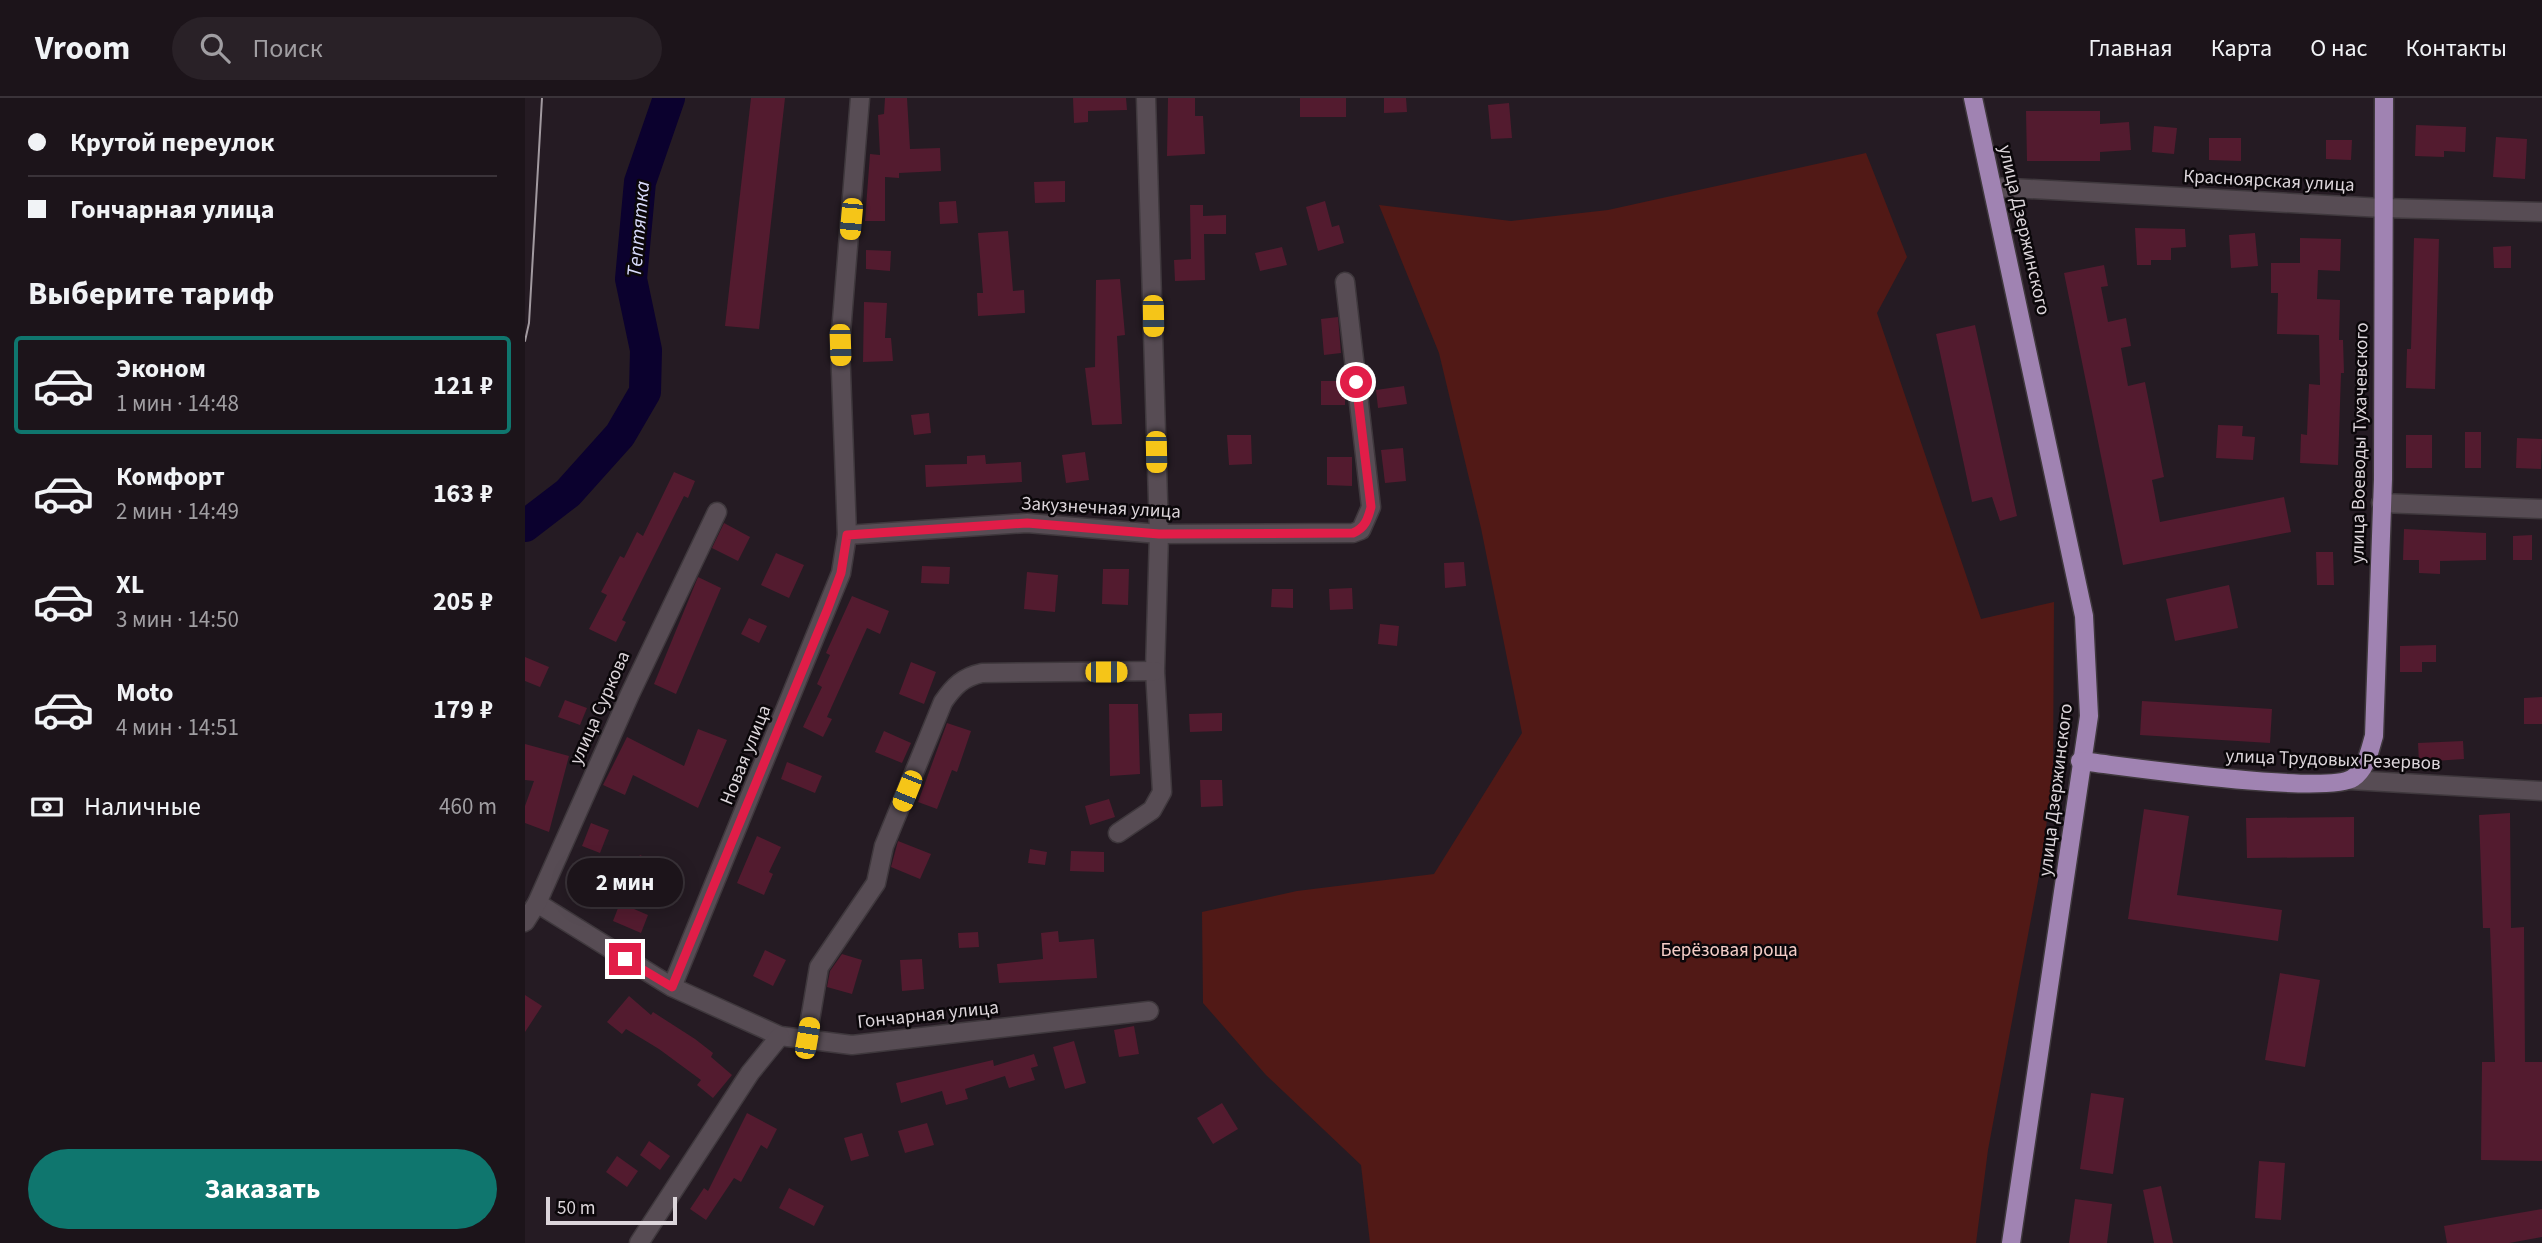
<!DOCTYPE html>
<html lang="ru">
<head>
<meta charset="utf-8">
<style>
  :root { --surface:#1c141a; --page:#292127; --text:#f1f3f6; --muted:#a09ea2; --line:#3a3339; --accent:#0f766e }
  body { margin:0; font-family:"Source Sans 3",sans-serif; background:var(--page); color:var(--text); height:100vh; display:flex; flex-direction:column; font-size:26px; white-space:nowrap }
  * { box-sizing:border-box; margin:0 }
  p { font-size:23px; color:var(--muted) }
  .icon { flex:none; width:38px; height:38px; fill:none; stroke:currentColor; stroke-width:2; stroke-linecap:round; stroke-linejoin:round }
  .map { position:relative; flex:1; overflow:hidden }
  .drawer { display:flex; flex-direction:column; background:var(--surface); width:525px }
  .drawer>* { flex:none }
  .hud { display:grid; align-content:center; height:154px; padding:0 28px; background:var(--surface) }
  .scale { position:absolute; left:21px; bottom:18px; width:131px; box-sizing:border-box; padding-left:7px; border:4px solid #dcd5da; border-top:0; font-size:19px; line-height:24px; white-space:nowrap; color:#dcd5da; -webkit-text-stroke:5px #0b070a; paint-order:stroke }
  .end { position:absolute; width:32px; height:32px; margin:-16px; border:9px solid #e11d48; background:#fff; box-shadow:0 0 0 4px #fff }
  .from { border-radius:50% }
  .bubble { position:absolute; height:49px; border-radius:24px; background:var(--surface); box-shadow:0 4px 18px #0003,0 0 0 2px var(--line); font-size:23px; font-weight:700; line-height:49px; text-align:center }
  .car { position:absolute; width:21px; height:42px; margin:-21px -10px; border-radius:9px; box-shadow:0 0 5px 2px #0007; background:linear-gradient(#f5c518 24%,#345 0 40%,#f5c518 0 76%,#345 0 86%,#f5c518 0) }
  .hud b { display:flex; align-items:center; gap:24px; height:66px; font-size:26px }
  .hud b+b { border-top:2px solid var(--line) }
  .hud i { width:18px; height:18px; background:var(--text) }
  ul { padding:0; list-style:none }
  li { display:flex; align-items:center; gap:21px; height:98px; margin:0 14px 10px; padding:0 14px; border:4px solid transparent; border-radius:7px }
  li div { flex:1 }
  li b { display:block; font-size:26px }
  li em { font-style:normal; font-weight:700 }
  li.current { border-color:var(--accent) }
  li>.icon { width:63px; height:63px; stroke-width:1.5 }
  h2 { padding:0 28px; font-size:32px; line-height:84px }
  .pay { display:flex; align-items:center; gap:18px; height:77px; padding:0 28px; font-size:26px }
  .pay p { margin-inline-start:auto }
  .action { display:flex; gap:14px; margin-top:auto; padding:14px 28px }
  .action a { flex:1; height:80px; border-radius:42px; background:var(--accent); color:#fff; font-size:28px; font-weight:700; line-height:80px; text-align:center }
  header { display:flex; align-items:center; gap:42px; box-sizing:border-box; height:98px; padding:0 35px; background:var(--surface); border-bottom:2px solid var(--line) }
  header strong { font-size:33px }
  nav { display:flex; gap:38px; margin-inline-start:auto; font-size:24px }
  .search { width:490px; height:63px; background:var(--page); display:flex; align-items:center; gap:18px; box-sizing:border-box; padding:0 24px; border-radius:38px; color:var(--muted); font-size:26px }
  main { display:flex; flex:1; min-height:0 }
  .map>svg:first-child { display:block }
  .green { fill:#511916 }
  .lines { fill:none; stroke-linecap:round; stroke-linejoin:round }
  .river { stroke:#0b012e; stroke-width:32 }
  .building { fill:#531b2f }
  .minor-casing { stroke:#3f383d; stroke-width:21 }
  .major-casing { stroke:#3f383d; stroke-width:21 }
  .minor { stroke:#574c54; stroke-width:18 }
  .major { stroke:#a083b2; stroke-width:18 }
  .tram { stroke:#a29aa0; stroke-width:2 }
  .route { stroke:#e11d48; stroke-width:9 }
  .labels { text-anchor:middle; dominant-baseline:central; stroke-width:5; stroke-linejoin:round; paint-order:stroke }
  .street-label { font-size:19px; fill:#dcd5da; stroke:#0b070a }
  .park-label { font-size:19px; fill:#f4ccc6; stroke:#0b070a }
  .water-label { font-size:21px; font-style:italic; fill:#d9dbfc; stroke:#0b070a }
</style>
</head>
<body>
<header>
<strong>Vroom</strong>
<div class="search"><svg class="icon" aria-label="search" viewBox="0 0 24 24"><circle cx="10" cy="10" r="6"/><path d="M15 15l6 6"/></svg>Поиск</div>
<nav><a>Главная</a><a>Карта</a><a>О нас</a><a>Контакты</a></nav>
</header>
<main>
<section class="drawer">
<div class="hud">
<b><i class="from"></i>Крутой переулок</b>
<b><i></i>Гончарная улица</b>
</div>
<h2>Выберите тариф</h2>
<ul>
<li class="current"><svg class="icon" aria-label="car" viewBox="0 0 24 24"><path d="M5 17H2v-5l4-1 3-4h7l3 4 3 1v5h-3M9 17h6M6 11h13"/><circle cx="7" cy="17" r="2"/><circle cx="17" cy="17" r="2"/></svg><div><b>Эконом</b><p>1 мин · 14:48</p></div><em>121 ₽</em></li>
<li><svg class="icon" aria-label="car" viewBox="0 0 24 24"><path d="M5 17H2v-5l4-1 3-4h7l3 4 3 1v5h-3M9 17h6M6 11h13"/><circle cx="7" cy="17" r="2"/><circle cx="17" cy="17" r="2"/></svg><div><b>Комфорт</b><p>2 мин · 14:49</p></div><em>163 ₽</em></li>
<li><svg class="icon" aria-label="car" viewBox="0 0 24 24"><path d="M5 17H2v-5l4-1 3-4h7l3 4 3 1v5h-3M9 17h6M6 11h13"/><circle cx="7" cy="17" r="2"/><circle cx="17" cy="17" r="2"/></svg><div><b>XL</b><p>3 мин · 14:50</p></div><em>205 ₽</em></li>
<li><svg class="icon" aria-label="car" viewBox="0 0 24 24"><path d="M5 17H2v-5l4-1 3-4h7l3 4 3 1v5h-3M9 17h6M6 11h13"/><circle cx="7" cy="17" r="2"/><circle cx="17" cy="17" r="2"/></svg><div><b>Moto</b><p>4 мин · 14:51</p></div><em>179 ₽</em></li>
</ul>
<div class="pay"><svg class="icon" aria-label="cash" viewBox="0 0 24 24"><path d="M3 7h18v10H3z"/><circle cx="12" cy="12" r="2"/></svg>Наличные<p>460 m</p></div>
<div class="action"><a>Заказать</a></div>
</section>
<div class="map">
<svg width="2017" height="1145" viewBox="0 0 2017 1145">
  <rect width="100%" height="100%" fill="#251b23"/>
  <!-- green -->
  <path class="green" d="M1341 55 1382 159 1352 215 1456 521 1529 504 1528 680 1514 778 1463 1052 1451 1145H845L836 1067 741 977 678 905 677 814 772 793 909 776 997 635 956 430 914 255 854 107 986 123 1083 112Z"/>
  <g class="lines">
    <!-- river -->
    <path class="river" d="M0 428 43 395 95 337 120 294 121 252 106 181 115 84 144 0"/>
  </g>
  <!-- building -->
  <g class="building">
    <path d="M226 0H260L234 231 200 228Z"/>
    <path d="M360 0H382L385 51 415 50 416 73 374 75V80L360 79V123H340L345 56 355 57 353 17 359 16Z"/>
    <path d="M548 0H601L602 12 563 13V24L549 25Z"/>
    <path d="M643 0H670V18H678L680 56 642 58Z"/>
    <rect x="775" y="0" width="46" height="19"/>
    <path d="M859 0H881L882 14 859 15Z"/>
    <path d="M984 5 987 40 966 41 963 7Z"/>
    <path d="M1501 13H1575V26L1604 24 1606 52 1575 54V63H1502Z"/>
    <path d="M1891 27 1941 29 1940 54 1919 53V59L1890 58Z"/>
    <path d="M1629 28 1652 30 1649 56 1627 54Z"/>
    <path d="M1971 39 2002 41 2000 81 1968 79Z"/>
    <path d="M1684 40H1716V63L1684 62Z"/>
    <path d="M1801 42H1827L1826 62 1801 61Z"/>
    <path d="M540 83V104L510 105 509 84Z"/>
    <path d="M431 103 433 125 415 126 414 104Z"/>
    <path d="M800 103 807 129 814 127 819 145 793 153 781 109Z"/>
    <path d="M665 107H678V118L701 117V136H679L680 182 650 183 649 162 666 161Z"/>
    <path d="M1610 130 1660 131 1661 149 1646 150V162H1626V167H1612Z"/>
    <path d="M483 133 488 193 499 192 500 215 453 218 452 195H458L453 135Z"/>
    <path d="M1730 135 1733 168 1706 170 1704 137Z"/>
    <path d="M1775 140 1816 141 1815 173 1793 172 1792 201 1815 202 1814 242H1818L1819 275H1816L1813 367 1775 365 1776 336 1782 337 1784 286 1795 287 1794 237 1752 236 1753 195H1746V165H1775Z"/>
    <path d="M1889 140 1914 141 1910 291 1881 290 1882 251H1886Z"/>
    <path d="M1986 148V170H1969L1968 149Z"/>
    <path d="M757 149 762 167 735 173 730 155Z"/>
    <path d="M341 152 366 153 365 173 341 171Z"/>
    <path d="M1579 167 1583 188 1576 189 1583 224 1601 220 1606 248 1596 250 1603 288 1620 284 1639 379 1627 382 1635 424 1759 399 1766 434 1598 467 1539 175Z"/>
    <path d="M595 181 600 237 592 238 597 326 567 327 560 270 570 269 571 182Z"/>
    <path d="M339 204 362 205 360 240H366L368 263 338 264Z"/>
    <path d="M813 219 816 255 799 257 796 221Z"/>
    <path d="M1450 227 1492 418 1475 423 1467 399 1447 404 1411 236Z"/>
    <rect x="796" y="283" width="24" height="24"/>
    <path d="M879 288 882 306 853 310 851 292Z"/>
    <path d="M404 315 406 335 389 337 386 317Z"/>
    <path d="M1693 327 1718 328 1717 338 1730 339 1728 362 1691 360Z"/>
    <rect x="1940" y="334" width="16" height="36"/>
    <path d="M702 337H726L727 366 704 367Z"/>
    <rect x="1881" y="337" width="26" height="33"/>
    <path d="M1992 340 2017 341 2016 371 1991 370Z"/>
    <path d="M878 350 881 383 860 385 856 352Z"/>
    <path d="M560 354 564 382 541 385 537 357Z"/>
    <path d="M460 357 461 366 496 364 497 384 401 389 400 367 442 366V358Z"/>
    <path d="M802 359H827V388L802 387Z"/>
    <path d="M149 374 170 383 163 400 159 398 97 522 101 524 91 544 64 531 82 497 76 494 95 458 99 460 112 434 118 438Z"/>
    <path d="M199 425 225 439 213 463 187 450Z"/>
    <path d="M1879 431 1961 435V462L1915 463V476L1894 475V462H1878Z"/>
    <path d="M2007 437V462H1988V438Z"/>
    <path d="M1791 454H1808L1809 487H1792Z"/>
    <path d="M251 455 279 467 264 500 236 487Z"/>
    <path d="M939 464 941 488 920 490 919 465Z"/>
    <path d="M397 468 425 469 424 486 396 485Z"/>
    <path d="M578 471H604L603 507 577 506Z"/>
    <path d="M502 474 533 477 530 514 499 511Z"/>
    <path d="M173 479 196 490 151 596 129 586Z"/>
    <path d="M1704 487 1713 530 1650 543 1641 501Z"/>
    <path d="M827 490 828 511 805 512 804 491Z"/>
    <path d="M747 491H768V510L746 509Z"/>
    <path d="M327 498 364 513 355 536 342 530 302 619 307 621 298 639 278 629 297 589 292 586 305 557 301 555Z"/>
    <path d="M224 520 242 528 234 545 216 536Z"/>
    <path d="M855 526 874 528 872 548 853 546Z"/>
    <path d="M1911 547V564H1897V574H1875V548Z"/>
    <path d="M0 559 24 569 15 589 0 583Z"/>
    <path d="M386 564 411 574 399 606 374 596Z"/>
    <path d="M2017 599V626H1999V600Z"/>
    <path d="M40 602 62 610 55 627 33 619Z"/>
    <path d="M1617 603 1747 611 1745 645 1615 637Z"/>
    <path d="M584 606H613L615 676 585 678Z"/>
    <path d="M697 615V633L665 634 664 616Z"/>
    <path d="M422 625 446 633 432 674 427 672 412 711 393 704Z"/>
    <path d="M173 631 202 642 173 710 108 677 100 697 78 687 102 639 159 668Z"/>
    <path d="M359 633 386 645 377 665 350 654Z"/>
    <path d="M1938 643 1939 661 1894 664 1893 645Z"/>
    <path d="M0 646 44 658 24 734 0 725V708L9 683 0 682Z"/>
    <path d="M262 664 297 678 290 695 256 681Z"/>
    <path d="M675 682H697L698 708 676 709Z"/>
    <path d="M584 701 590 719 565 727 560 708Z"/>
    <path d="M1619 711 1664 718 1652 797 1757 812 1753 843 1603 821Z"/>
    <path d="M1985 715 1986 830 1999 829 2000 964H2017V1063L1956 1062 1957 964H1970L1965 830H1958L1954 717Z"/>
    <path d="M1829 719V759L1722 760 1721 720Z"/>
    <path d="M66 725 84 732 75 755 57 748Z"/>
    <path d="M232 738 256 749 244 774 248 776 239 797 212 785Z"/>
    <path d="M373 743 406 756 395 781 366 769Z"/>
    <path d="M505 751 522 754 520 767 503 765Z"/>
    <path d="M546 753 579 754V774L545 773Z"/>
    <path d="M115 757 146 773 139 787 107 773Z"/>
    <path d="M57 767 77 776 70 791 50 782Z"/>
    <path d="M95 805 123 817 116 835 88 823Z"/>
    <path d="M533 833 534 844 569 841 572 880 474 885 472 866 518 861 516 835Z"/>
    <path d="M453 834 454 849 434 850 433 835Z"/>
    <path d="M240 852 261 862 248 888 228 878Z"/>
    <path d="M317 856 337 862 327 896 302 889 305 873Z"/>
    <path d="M397 861 399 891 377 893 375 862Z"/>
    <path d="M1755 875 1795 882 1780 969 1740 962Z"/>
    <path d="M0 897 17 908 0 934Z"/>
    <path d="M104 898 126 917 128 914 170 941 188 955 186 959 207 977 188 1000 172 987 176 982 134 951 101 931 97 936 82 924Z"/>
    <path d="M609 928 614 956 594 959 589 932Z"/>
    <path d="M549 943 561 985 540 991 528 949Z"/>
    <path d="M509 956 513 968 506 970 510 982 484 990 480 978 440 991 443 1001 421 1007 417 993 376 1005 371 985 468 962 469 968Z"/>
    <path d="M1566 995 1599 1000 1588 1076 1555 1071Z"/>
    <path d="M697 1005 713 1031 688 1046 672 1020Z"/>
    <path d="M222 1015 252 1031 242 1051 236 1047 216 1084 209 1080 181 1122 165 1111 179 1090 183 1093Z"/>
    <path d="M402 1025 409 1047 380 1055 373 1033Z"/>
    <path d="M337 1035 344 1058 326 1063 319 1040Z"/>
    <path d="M124 1043 145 1058 135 1072 115 1057Z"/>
    <path d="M92 1058 113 1073 102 1089 81 1074Z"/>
    <path d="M1734 1063 1760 1065 1756 1122 1730 1120Z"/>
    <path d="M1636 1088 1648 1145H1629L1618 1092Z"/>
    <path d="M264 1090 299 1108 289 1128 254 1110Z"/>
    <path d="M1550 1101 1587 1106 1582 1145H1544Z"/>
    <path d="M2017 1111V1139L1984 1145H1922L1919 1128Z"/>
  </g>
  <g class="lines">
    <defs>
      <g id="minor">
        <path d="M1468 89 1858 110 2017 114"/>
        <path d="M1856 405 2017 411"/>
        <path d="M322 437 502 425 634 436 828 435 836 432 846 409 820 184"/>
        <path d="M1825 682 2017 693"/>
        <path d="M593 735 627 712 637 694 630 573 634 436 621 0"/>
        <path d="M12 805 147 889 255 938 327 947 624 913"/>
        <path d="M0 824 12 805 105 596 192 414"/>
        <path d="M147 889 316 475 322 437 315 247 335 0"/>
        <path d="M282 940 294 869 351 785 359 748 418 604C429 588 438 579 457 575L630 573"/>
        <path d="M114 1145 225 975 255 938"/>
      </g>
      <g id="major">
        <path d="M1448 0 1559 518 1564 618 1486 1145"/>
        <path d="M1555 663C1599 668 1800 698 1828 680 1842 670 1844 654 1849 638L1858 381 1859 0"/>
      </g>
    </defs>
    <!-- minor casing -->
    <use href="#minor" class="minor-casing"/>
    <!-- major casing -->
    <use href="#major" class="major-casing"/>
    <!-- minor -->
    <use href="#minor" class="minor"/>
    <!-- major -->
    <use href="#major" class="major"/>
    <!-- tram -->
    <path class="tram" d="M0 243 4 225 17 0"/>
  </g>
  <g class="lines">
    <!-- route -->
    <path class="route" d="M100 861 147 889 303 510 316 475 322 437 502 425 634 436 828 435C840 430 843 421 846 409L831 284"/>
  </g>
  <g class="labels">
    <!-- street labels -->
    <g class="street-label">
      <text transform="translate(1744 83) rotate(3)">Красноярская улица</text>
      <text transform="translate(1499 132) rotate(77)">улица Дзержинского</text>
      <text transform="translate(1835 345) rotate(-89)">улица Воеводы Тухачевского</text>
      <text transform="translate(576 410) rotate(3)">Закузнечная улица</text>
      <text transform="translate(75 610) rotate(-66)">улица Суркова</text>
      <text transform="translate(221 657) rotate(-68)">Новая улица</text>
      <text transform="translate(1808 662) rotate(2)">улица Трудовых Резервов</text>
      <text transform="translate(1531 692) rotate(-83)">улица Дзержинского</text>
      <text transform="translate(403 917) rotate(-6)">Гончарная улица</text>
    </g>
    <!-- park labels -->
    <g class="park-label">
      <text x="1204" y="852">Берёзовая роща</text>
    </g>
    <!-- water labels -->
    <g class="water-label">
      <text transform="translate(113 131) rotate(-85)">Тептятка</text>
    </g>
  </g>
</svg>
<div class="scale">50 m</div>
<i class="end from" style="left:831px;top:284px"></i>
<i class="end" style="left:100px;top:861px"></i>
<div class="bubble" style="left:42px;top:760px;width:116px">2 мин</div>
<i class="car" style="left:326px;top:121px;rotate:185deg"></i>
<i class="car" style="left:628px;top:218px;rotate:179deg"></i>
<i class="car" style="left:315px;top:247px;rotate:178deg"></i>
<i class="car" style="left:631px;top:354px;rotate:179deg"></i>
<i class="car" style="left:581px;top:574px;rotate:90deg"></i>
<i class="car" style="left:382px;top:693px;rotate:202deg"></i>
<i class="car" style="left:282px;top:940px;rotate:10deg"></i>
</div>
</main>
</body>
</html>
